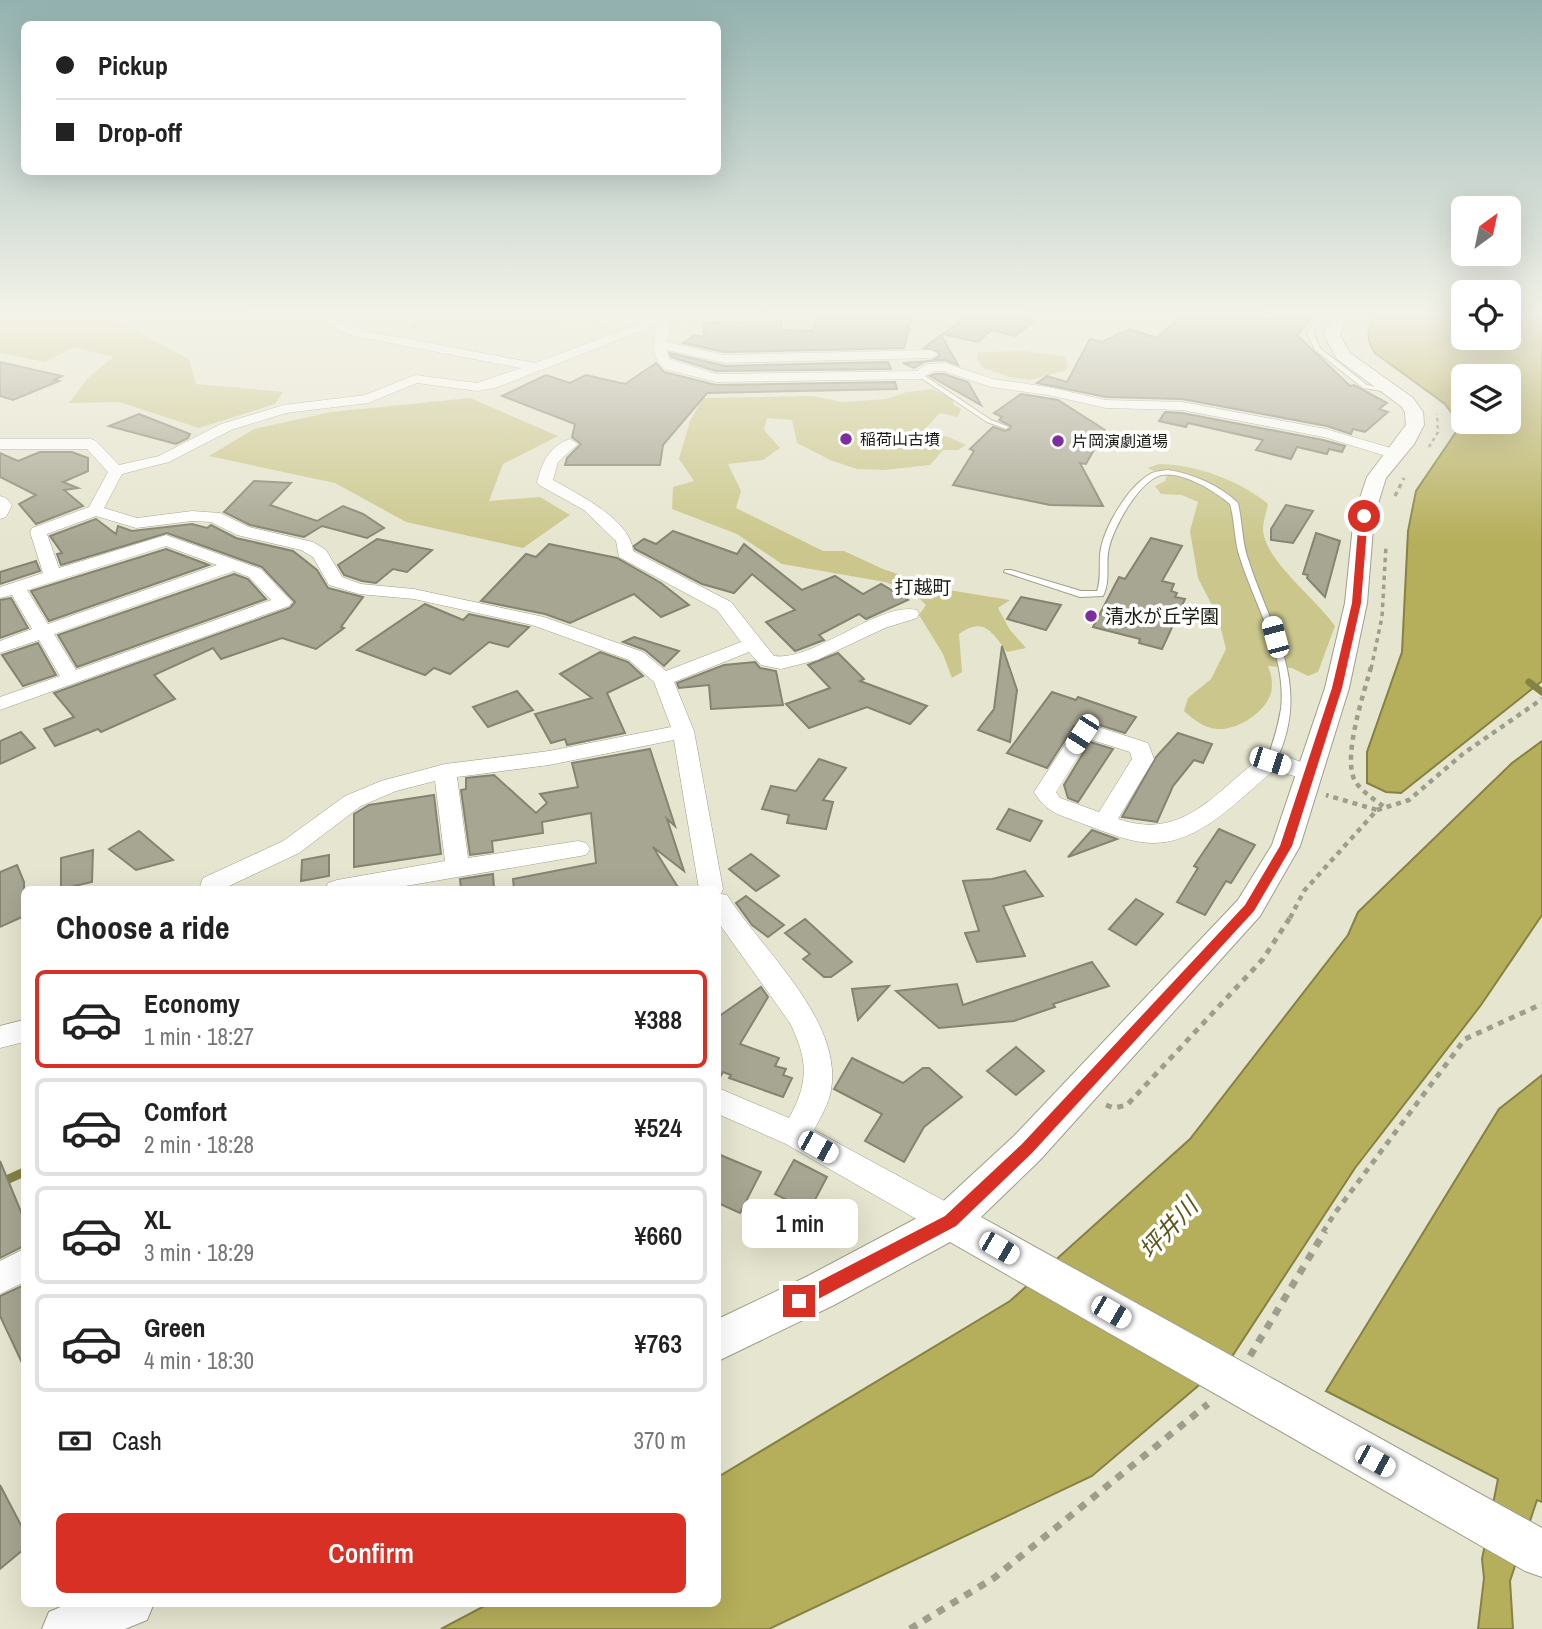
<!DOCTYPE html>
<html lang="en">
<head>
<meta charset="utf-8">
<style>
  :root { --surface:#fff; --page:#f2f2f2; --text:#222; --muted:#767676; --line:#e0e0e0; --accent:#d93025 }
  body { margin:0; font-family:"Archivo Narrow","Noto Sans JP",sans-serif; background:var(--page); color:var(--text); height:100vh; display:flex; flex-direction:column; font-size:26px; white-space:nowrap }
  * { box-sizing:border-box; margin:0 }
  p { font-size:23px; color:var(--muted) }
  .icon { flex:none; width:38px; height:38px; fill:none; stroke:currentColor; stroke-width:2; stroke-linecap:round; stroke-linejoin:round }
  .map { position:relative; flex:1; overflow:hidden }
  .panel { position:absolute; left:21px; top:886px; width:700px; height:721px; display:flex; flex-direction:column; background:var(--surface); border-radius:10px; box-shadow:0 7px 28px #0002 }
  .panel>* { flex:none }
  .hud { position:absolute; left:21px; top:21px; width:700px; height:154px; border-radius:10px; box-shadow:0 7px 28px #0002; display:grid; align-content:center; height:154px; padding:0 35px; background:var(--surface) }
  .needle { width:46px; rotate:33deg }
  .tools { position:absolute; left:1451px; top:196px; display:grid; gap:14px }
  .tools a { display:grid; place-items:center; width:70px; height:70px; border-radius:10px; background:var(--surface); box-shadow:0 7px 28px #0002; font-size:35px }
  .end { position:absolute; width:32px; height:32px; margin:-16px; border:9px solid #d93025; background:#fff; box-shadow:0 0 0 4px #fff }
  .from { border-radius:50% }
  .bubble { position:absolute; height:49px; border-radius:10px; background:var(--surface); box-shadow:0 7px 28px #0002; font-size:23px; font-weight:600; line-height:49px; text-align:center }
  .car { position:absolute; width:21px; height:42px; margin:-21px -10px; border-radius:9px; box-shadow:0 0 5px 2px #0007; background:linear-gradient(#fff 24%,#345 0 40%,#fff 0 76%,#345 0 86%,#fff 0) }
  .hud b { display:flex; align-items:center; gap:24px; height:66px; font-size:26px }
  .hud b+b { border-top:2px solid var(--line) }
  .hud i { width:18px; height:18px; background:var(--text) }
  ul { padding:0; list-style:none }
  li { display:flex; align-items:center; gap:21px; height:98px; margin:0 14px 10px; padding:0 21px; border:4px solid var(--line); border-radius:10px }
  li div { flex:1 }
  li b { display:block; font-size:26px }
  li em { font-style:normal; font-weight:600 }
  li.active { border-color:var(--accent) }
  li>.icon { width:63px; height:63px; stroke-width:1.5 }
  h2 { padding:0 35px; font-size:32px; line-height:84px }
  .pay { display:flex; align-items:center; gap:18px; height:77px; padding:0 35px; font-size:26px }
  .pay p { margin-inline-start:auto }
  .action { display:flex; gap:14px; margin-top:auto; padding:14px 35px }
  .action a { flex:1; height:80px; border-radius:10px; background:var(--accent); color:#fff; font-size:28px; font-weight:600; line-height:80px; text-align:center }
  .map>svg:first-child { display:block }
  .green { fill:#cbc78c }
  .water { fill:#b5ae5a; stroke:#868244; stroke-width:2; fill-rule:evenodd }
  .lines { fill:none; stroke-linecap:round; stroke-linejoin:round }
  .stream-far1 { stroke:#868244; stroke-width:7 }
  .stream { stroke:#868244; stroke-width:9 }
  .building { fill:#a7a692; stroke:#858470; stroke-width:2 }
  .service-casing { stroke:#9f9e8a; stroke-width:2 }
  .minor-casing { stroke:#9f9e8a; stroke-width:1 }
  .tertiary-casing { stroke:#9f9e8a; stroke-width:2 }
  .path-far4 { stroke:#9f9e8d; stroke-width:2.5; stroke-dasharray:3.5 3.5; stroke-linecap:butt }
  .path-far3 { stroke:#9f9e8d; stroke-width:3.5; stroke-dasharray:4.5 4.5; stroke-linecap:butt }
  .path-far2 { stroke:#9f9e8d; stroke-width:4.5; stroke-dasharray:5 5; stroke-linecap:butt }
  .path-far1 { stroke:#9f9e8d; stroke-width:5; stroke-dasharray:6 6; stroke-linecap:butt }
  .path { stroke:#9f9e8d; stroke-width:7; stroke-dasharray:8 8; stroke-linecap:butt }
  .service { fill:#fff; fill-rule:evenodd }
  .minor { fill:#fff; fill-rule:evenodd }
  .tertiary { fill:#fff; fill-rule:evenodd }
  .route { fill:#d93025 }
  .poi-dot { fill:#7e2e9e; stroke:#fff; stroke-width:2.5 }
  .labels { text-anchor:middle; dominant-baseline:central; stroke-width:7; stroke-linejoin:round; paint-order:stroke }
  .far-poi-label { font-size:16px; fill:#1a1a12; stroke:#fff; text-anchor:start }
  .far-quarter-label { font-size:19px; fill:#1a1a12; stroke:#fff }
  .poi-label { font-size:19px; fill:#1a1a12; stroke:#fff; text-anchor:start }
  .near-water-label { font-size:24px; font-style:italic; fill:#5c5718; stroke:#fff }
</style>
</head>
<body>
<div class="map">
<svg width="1542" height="1629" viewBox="0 0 1542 1629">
  <rect width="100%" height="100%" fill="#e6e5cf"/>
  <!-- green -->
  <g class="green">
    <path d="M0 314H105L189 359 196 384 283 392 275 404 199 428 119 402 69 403 88 378 113 357 74 347 45 362 0 353Z"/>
    <path d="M1023 351 1064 356 1068 364 1066 370 1031 380 1010 377 983 368 977 358V352Z"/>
    <path d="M933 389 952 398 954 405 961 409 958 417 940 413 924 430 951 438 966 445 958 450H943L930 465 884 470 857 469 830 460 797 443 792 420 767 418 764 430 780 448 763 460 728 464 741 491 736 508 823 551H844L883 569 942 589 1010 600 998 608 1010 630 1026 648 1007 652C992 633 985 616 959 634L962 672 952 678 943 654 919 615 926 605 914 593 885 582 782 564 737 534 672 509 673 487 694 481 679 459 690 421 703 398 812 396 843 402 886 399 907 392Z"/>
    <path d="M470 398 558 436 503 464 489 501 540 497 570 515 523 548 406 522 335 483 209 456 254 429 331 412Z"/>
    <path d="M1159 464C1195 464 1241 481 1268 504 1266 515 1261 525 1264 536 1271 565 1317 600 1335 626L1318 672 1308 676 1292 668 1268 666C1272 676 1274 688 1269 698 1261 715 1236 730 1218 729 1205 729 1193 719 1184 711L1188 698 1211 679 1226 649 1218 617 1198 578 1190 531 1198 502 1182 495 1161 494 1155 486 1165 481 1167 476 1147 468Z"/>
  </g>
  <!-- water -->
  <g class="water">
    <path d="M1463 314V338H1508L1509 314H1542V681L1401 793 1386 792 1367 783V752L1402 652 1408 531 1416 491 1456 432V419L1445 404 1375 353C1365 339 1368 330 1374 314ZM1463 376H1508V422H1463Z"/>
    <path d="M1542 741V915L1481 1005 1355 1168 1231 1358 1092 1476 769 1629H441L490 1603H718V1477L1010 1301 1190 1139 1348 935 1358 912 1512 763Z"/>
    <path d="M1542 1075V1502L1537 1500 1510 1581 1513 1629H1478L1484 1578 1482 1559 1498 1479 1326 1391 1499 1109Z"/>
  </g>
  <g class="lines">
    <!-- stream-far1 -->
    <path class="stream-far1" d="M1529 682 1542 692"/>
    <!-- stream -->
    <path class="stream" d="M0 1183 24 1172"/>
  </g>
  <!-- building -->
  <g class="building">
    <path d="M818 314H913L904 348 725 352 683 343 695 335 704 337 703 323 781 321V330L812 331Z"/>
    <path d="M957 314H1012L1035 320 1015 336 991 330 978 342 943 334 958 323Z"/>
    <path d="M1183 314H1251L1276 321 1283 314H1314L1297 335 1350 386 1354 385 1387 403 1379 409 1388 412 1365 432 1353 429 1351 434 1327 426 1182 399 1106 397 1037 383 1047 376 1067 382 1090 339 1102 342 1129 329 1157 338Z"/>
    <path d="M941 335 958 365 945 360 926 361 914 368 903 363 931 361 939 356V352L924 348Z"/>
    <path d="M670 353 725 366 888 362 891 369 716 371 671 357Z"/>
    <path d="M0 362 62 376 54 380 59 381 13 400 0 396Z"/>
    <path d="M656 363 664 372 716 385 895 382 897 389 707 393 663 445 660 465H565L567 458 581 444 572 437 575 424 502 396 546 375 570 383 586 375 625 384Z"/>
    <path d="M935 374H944L968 382 981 405 930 376Z"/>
    <path d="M1021 394 1058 400 1105 430 1086 464 1080 463 1103 506 1050 505 953 485 974 451 970 449 993 427 1005 431 1010 429 1011 426 999 420 1002 417 994 413Z"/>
    <path d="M1165 412 1182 413 1323 440 1345 446 1342 452 1329 449 1327 454 1297 447 1291 459 1256 450 1263 440 1188 423 1186 427 1159 421Z"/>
    <path d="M139 414 190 434 188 438 176 444 109 426Z"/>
    <path d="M40 452H72L88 458V471L63 482 78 488 64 490 83 506 36 524 19 504 36 495 0 477V453L18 461Z"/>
    <path d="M254 481 291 483 270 505 317 521 343 506 363 514 384 528 367 538 322 526 304 537 250 525 224 512Z"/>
    <path d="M1286 505 1313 511 1293 543 1271 540V529Z"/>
    <path d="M96 519 116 534 118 526 132 531 192 524 207 528 211 525 236 538 293 551 317 570 328 588 363 597 341 627 344 628 316 649 282 638 221 659 213 648 154 675 175 699 101 732 98 729 55 746 44 729 74 717 54 693 290 608 295 602 262 567 167 533 61 565 57 554 62 553 50 536Z"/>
    <path d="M673 531 737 554 744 544 802 590 835 576 863 594 881 584 908 600 866 619 859 614 819 635 824 640 795 651 766 622 795 610 752 574 734 593 702 584 635 549 634 546 644 539 656 544Z"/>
    <path d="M1316 533 1340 541 1325 597 1307 578 1308 575 1303 574Z"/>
    <path d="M1151 538 1182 546 1162 581 1174 584 1171 591 1177 593 1175 597 1185 599 1162 649 1139 643 1140 639 1093 627 1119 577 1125 579Z"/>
    <path d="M377 539 432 550 407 572 393 569 376 583 362 581 344 575 338 565Z"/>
    <path d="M549 544 617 558 661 583 689 605 661 617 634 594 570 623 545 614 481 601 526 554 536 557Z"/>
    <path d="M166 549 209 565 49 621 31 591Z"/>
    <path d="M36 561 40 571 0 584V572Z"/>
    <path d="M234 574 248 579 266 599 77 667 58 635Z"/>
    <path d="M1021 597 1061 605 1046 630 1007 619Z"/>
    <path d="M11 598 28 628 0 638V600Z"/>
    <path d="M425 604 463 620 469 614 529 627 508 647 489 642 450 674 434 668 425 675 357 650Z"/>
    <path d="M634 637 679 651 664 666 645 650 623 642Z"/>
    <path d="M38 643 56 675 23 686 2 655Z"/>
    <path d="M1002 646 1017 690 1010 742 978 730 994 709Z"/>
    <path d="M600 652 628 662 643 676 607 693 625 733 567 745 565 739 551 743 535 714 592 698 560 674Z"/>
    <path d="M838 653 864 679 860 681 927 706 910 724 867 707 809 728 786 704 830 688 808 665Z"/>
    <path d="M755 662 760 668 776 671 783 705 711 709 709 685 679 688 677 683 724 665Z"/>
    <path d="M517 691 533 710 488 727 473 707Z"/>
    <path d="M1052 692 1076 700 1078 697 1136 717 1125 733 1093 723 1074 726 1047 768 1007 753Z"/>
    <path d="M21 732 35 748 0 764V741Z"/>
    <path d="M1178 733 1212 744 1203 763 1194 760 1173 786 1157 822 1122 817 1156 757Z"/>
    <path d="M1090 742 1113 749 1078 802 1068 798 1064 785Z"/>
    <path d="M650 749 675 826 667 819 684 871 653 847 679 889H514L513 879 596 863 591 813 542 822 543 833 492 841 493 852 470 855 461 790 466 789V778L494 775 536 813 547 803 540 794 578 787 572 763Z"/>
    <path d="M819 759 846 768 823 800 833 802 826 829 787 823 789 815 762 809 771 786 796 791Z"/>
    <path d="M434 795 441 854 354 867V814L369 805Z"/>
    <path d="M1009 809 1042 821 1030 841 997 829Z"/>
    <path d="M1219 829 1255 845 1231 883 1226 881 1205 915 1177 902 1198 868 1194 866Z"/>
    <path d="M1092 830 1117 839 1068 857Z"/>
    <path d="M139 831 173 860 136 870 109 849Z"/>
    <path d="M93 850 92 882 61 889V858Z"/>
    <path d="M751 854 779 876 756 891 729 869Z"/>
    <path d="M329 855V876L301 881 302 860Z"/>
    <path d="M17 865 24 882V916L0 927V872Z"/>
    <path d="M1025 871 1043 896 1003 906 1025 956 977 962 965 933 979 931 963 881 992 879Z"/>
    <path d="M493 874 494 889H461L460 879Z"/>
    <path d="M746 896 784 925 768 937 752 925 736 903Z"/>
    <path d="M1136 899 1163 914 1136 945 1109 929Z"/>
    <path d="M805 919 852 962 831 977H824L803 959 810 954 785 933Z"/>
    <path d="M1092 962 1109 986 1053 1004 1055 1007 1014 1021 939 1028 896 991 957 984 963 1005Z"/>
    <path d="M889 986 858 1020 852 989Z"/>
    <path d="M761 987 768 997 740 1044 779 1058 775 1066 786 1069 783 1075 792 1078 783 1097 729 1078 731 1075 723 1072 718 1081V1017Z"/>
    <path d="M1016 1047 1044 1071 1016 1095 987 1071Z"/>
    <path d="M852 1058 903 1083 923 1068H929L962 1097 924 1127 904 1162 865 1141 882 1114 834 1089Z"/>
    <path d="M718 1154 761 1172 740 1213 718 1203Z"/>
    <path d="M794 1160 827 1177 809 1211 775 1194Z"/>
    <path d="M0 1161 24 1219V1246L0 1258Z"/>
    <path d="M24 1285V1367L0 1316V1296Z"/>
    <path d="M0 1485 24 1531V1549L0 1569Z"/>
  </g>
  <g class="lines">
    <defs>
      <g id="service">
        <path d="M1318 314H1324L1313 333 1320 348 1367 385 1395 391V393L1363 388 1315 350 1307 333Z"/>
        <path d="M918 374H922L991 420 1009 427 1006 429 987 422 918 376Z"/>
        <path d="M1168 470C1193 474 1219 485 1238 503 1242 521 1242 539 1247 556 1270 630 1314 684 1275 763H1267L1266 761C1273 744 1278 727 1281 709 1287 656 1255 606 1240 558 1234 540 1235 521 1230 504 1215 491 1182 471 1162 475 1140 479 1113 528 1109 548 1105 564 1111 580 1103 596L1080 597 1004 572 1005 570H1011L1081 591H1097C1102 577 1098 563 1101 548 1106 524 1129 485 1152 473 1157 471 1162 471 1168 470Z"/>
      </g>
      <g id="minor">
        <path d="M319 314H332L335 319 361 330 535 363 641 323 553 322 526 314H790L784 318 670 322 667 342 725 355 931 350 938 354 931 358 725 363 667 350 669 359 716 374 917 371 926 364 945 363 993 379 1048 387 1106 400 1182 402 1326 429 1401 451 1404 454 1396 459 1324 437 1182 410 1106 408 1048 395 991 387 944 371H934L920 379 716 382 665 369C650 358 654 342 657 325L495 388 477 391 417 383 368 403 286 413 231 430 169 462 122 474 104 508 137 518 192 511 220 513 249 527 313 542 326 550 342 577 361 584 414 589 544 617 643 652 666 671 741 642 717 610 619 557 616 541 584 510 539 485 537 482C542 463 549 446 570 439L578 444 558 462 553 480C578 494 631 520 633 551L731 602 774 656C814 662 879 601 917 610L919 614 917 618 885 628 817 660 781 669 761 665 749 652 674 682 694 731 723 889 721 894 727 895C762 950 843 1020 831 1090 829 1104 820 1118 814 1130L961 1210 966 1221 961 1232 950 1236 939 1232 786 1144 718 1114V1088L789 1118C809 1082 808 1060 790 1023L718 922V889H699L674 740 549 765 457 777 468 858 578 841 586 843 590 849 586 855 388 889H325L328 883 337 880 445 861 435 781 396 791 361 806 299 853 223 889H199L203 878 283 841 345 796 381 781 445 764 549 751 671 727 654 682 629 660 532 625 414 599 359 594 329 585 313 557 301 550 237 535 211 522 192 521 136 528 96 516 47 534 59 568 166 535 261 569 292 602 289 606 0 710V697L60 676 39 640 0 653V641L32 629 12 595 0 598V587L43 573 30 532 32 528 89 507 108 472 87 449H0V439H91L96 441 119 465 159 456 221 424 284 405 365 395 415 375 477 383 521 368 353 336 327 325ZM166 546 217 565 48 624 27 590ZM234 571 249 577 271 600 76 670 54 634Z"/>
        <path d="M0 496 6 498 12 505 6 517 0 519Z"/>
        <path d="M1092 725 1148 743 1154 759 1118 819C1177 839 1207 802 1249 767 1256 762 1263 754 1272 754 1287 755 1305 764 1319 769L1322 774 1319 779 1311 781 1274 770C1240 798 1201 843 1153 843 1131 843 1106 832 1086 825 1062 815 1048 815 1034 792L1075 729ZM1089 739 1130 752 1132 759 1099 812 1060 798 1056 792Z"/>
        <path d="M24 1020V1042L0 1048V1026Z"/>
        <path d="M24 1249V1282L0 1294V1261Z"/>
      </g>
      <g id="tertiary">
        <path d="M1333 314H1348L1340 335 1350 353 1413 398 1423 412 1424 425 1414 444 1386 478 1374 516 1367 603 1349 688 1300 846 1260 916 1040 1160 981 1217 1542 1528V1577L1525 1571 950 1242 834 1305 718 1361V1319L806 1277 936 1208 1014 1136 1238 900 1272 845 1325 688 1345 603 1354 516 1367 477 1406 425 1405 412 1401 406 1337 359 1324 335Z"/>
        <path d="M70 1603H154L147 1620 125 1629H42L49 1612Z"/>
      </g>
    </defs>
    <!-- service casing -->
    <use href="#service" class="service-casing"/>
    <!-- minor casing -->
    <use href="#minor" class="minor-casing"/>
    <!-- tertiary casing -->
    <use href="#tertiary" class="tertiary-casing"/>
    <!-- path-far4 -->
    <g class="path-far4">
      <path d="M413 327 437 314"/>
      <path d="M1429 447 1438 432 1437 414"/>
    </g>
    <!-- path-far3 -->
    <g class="path-far3">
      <path d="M1395 496 1404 478"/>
      <path d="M1371 669 1382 617 1386 545"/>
    </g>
    <!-- path-far2 -->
    <g class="path-far2">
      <path d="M1371 667C1364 693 1342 757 1355 781 1362 792 1374 799 1384 807"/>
      <path d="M1377 810 1409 800 1464 753 1542 699"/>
      <path d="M1290 918 1304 891 1377 810 1326 795"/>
    </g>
    <!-- path-far1 -->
    <g class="path-far1">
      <path d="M1106 1105 1114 1108 1127 1105 1263 959 1291 916"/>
      <path d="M1323 1232 1335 1213 1465 1039 1542 1004"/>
    </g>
    <!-- path -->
    <g class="path">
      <path d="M1250 1356 1325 1231"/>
      <path d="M910 1629 994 1578 1208 1404"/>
    </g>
    <!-- service -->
    <use href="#service" class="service"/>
    <!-- minor -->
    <use href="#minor" class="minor"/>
    <!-- tertiary -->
    <use href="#tertiary" class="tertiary"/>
  </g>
  <!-- sky -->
  <linearGradient id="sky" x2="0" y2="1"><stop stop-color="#93b2af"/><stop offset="0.58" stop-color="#f4f3e9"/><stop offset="1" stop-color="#f4f3e9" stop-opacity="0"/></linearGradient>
  <rect width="1542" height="542" fill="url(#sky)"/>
  <!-- route -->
  <path class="route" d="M1364 514 1368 516 1361 603 1342 688 1292 846 1254 911 1032 1153 956 1226 805 1306 799 1309 793 1306 791 1301 793 1295 945 1216 1022 1144 1245 905 1280 846 1332 688 1352 603 1359 516Z"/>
  <!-- markers -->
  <g class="poi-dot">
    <circle cx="846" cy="439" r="7"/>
    <circle cx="1058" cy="441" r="7"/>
    <circle cx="1091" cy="616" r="7"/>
  </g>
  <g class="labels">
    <!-- far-poi labels -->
    <g class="far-poi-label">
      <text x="860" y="439">稲荷山古墳</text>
      <text x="1072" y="441">片岡演劇道場</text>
    </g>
    <!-- far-quarter labels -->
    <g class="far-quarter-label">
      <text x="923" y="587">打越町</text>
    </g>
    <!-- poi labels -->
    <g class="poi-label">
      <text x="1105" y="616">清水が丘学園</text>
    </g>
    <!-- near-water labels -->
    <g class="near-water-label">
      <text transform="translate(1168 1228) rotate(-47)">坪井川</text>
    </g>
  </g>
</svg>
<div class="tools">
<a><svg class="needle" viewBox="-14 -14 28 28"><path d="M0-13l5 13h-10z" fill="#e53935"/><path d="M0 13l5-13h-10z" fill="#767676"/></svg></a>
<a><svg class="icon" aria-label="locate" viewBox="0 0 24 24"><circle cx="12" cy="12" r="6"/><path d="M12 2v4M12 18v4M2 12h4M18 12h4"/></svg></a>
<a><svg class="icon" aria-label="layers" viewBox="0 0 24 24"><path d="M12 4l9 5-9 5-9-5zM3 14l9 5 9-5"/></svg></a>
</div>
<i class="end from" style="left:1364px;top:516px"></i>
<i class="end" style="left:799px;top:1301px"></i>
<div class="bubble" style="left:742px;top:1199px;width:116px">1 min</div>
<i class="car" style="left:1275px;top:637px;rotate:345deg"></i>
<i class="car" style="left:1082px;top:734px;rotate:213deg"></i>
<i class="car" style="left:1270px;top:761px;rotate:108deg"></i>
<i class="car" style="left:818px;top:1147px;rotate:119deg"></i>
<i class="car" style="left:999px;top:1248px;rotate:120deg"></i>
<i class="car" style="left:1111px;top:1312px;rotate:120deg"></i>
<i class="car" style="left:1375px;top:1461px;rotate:119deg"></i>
<div class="hud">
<b><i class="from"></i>Pickup</b>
<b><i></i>Drop-off</b>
</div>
<section class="panel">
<h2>Choose a ride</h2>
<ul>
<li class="active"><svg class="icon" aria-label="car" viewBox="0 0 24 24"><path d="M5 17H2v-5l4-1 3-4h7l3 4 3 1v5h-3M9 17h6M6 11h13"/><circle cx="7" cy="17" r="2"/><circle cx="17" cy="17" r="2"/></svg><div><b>Economy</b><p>1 min · 18:27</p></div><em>¥388</em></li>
<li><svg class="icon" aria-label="car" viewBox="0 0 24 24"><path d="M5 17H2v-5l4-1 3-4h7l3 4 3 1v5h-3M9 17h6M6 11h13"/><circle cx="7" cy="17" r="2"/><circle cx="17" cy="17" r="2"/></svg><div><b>Comfort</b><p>2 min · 18:28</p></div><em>¥524</em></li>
<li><svg class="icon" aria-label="car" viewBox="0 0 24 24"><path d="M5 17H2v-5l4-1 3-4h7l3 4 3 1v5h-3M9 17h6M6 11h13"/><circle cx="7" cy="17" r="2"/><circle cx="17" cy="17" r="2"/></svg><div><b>XL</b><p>3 min · 18:29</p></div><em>¥660</em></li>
<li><svg class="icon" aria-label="car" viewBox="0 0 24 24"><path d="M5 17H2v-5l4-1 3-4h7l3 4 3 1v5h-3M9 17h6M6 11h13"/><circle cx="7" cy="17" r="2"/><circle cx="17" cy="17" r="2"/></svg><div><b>Green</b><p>4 min · 18:30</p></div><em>¥763</em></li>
</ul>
<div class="pay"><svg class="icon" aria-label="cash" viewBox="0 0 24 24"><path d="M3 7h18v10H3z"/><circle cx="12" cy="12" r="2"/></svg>Cash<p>370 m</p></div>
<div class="action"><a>Confirm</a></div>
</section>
</div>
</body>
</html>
